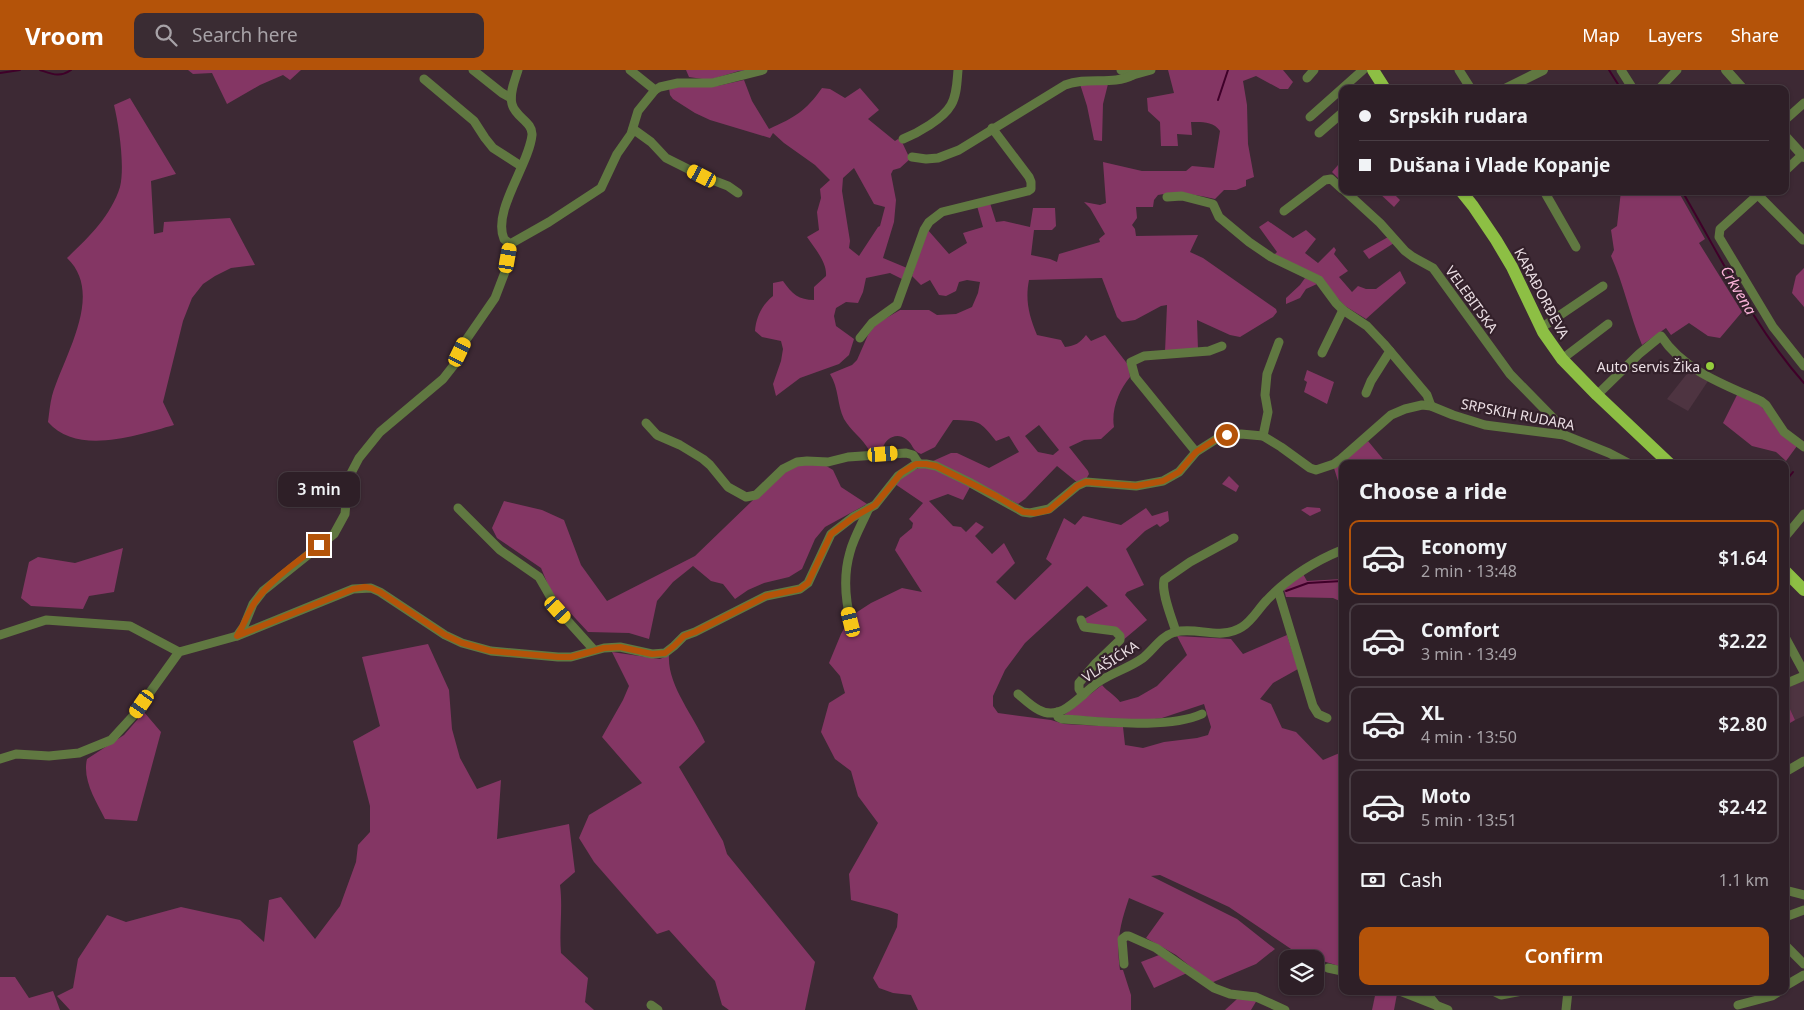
<!DOCTYPE html>
<html lang="en">
<head>
<meta charset="utf-8">
<style>
  :root { --surface:#2e1f27; --page:#3a2c33; --text:#f1f3f6; --muted:#a7a2a7; --line:#493d44; --accent:#b45309 }
  body { margin:0; font-family:"Noto Sans",sans-serif; background:var(--page); color:var(--text); height:100vh; display:flex; flex-direction:column; font-size:19px; white-space:nowrap }
  * { box-sizing:border-box; margin:0 }
  p { font-size:16px; color:var(--muted) }
  .icon { flex:none; width:28px; height:28px; fill:none; stroke:currentColor; stroke-width:2; stroke-linecap:round; stroke-linejoin:round }
  .map { position:relative; flex:1; overflow:hidden }
  .side { position:absolute; left:1339px; top:390px; width:450px; height:535px; display:flex; flex-direction:column; background:var(--surface); border-radius:10px; box-shadow:0 1px 4px #0004,0 0 0 1px var(--line) }
  .side>* { flex:none }
  .banner { position:absolute; left:1339px; top:15px; width:450px; height:110px; border-radius:10px; box-shadow:0 1px 4px #0004,0 0 0 1px var(--line); display:grid; align-content:center; height:110px; padding:0 20px; background:var(--surface) }
  .buttons { position:absolute; left:1279px; top:880px; display:grid; gap:10px }
  .buttons a { display:grid; place-items:center; width:45px; height:45px; border-radius:10px; background:var(--surface); box-shadow:0 1px 4px #0004,0 0 0 1px var(--line); font-size:25px }
  .end { position:absolute; width:22px; height:22px; margin:-11px; border:6px solid #b45309; background:#fff; box-shadow:0 0 0 2px #fff }
  .from { border-radius:50% }
  .bubble { position:absolute; height:35px; border-radius:10px; background:var(--surface); box-shadow:0 1px 4px #0004,0 0 0 1px var(--line); font-size:16px; font-weight:600; line-height:35px; text-align:center }
  .car { position:absolute; width:15px; height:30px; margin:-15px -8px; border-radius:6px; box-shadow:0 0 4px 1px #0007; background:linear-gradient(#f5c518 24%,#345 0 40%,#f5c518 0 76%,#345 0 86%,#f5c518 0) }
  .banner b { display:flex; align-items:center; gap:18px; height:48px; font-size:19px }
  .banner b+b { border-top:1px solid var(--line) }
  .banner i { width:12px; height:12px; background:var(--text) }
  ul { padding:0; list-style:none }
  li { display:flex; align-items:center; gap:15px; height:75px; margin:0 10px 8px; padding:0 10px; border:2px solid var(--line); border-radius:10px }
  li div { flex:1 }
  li b { display:block; font-size:19px }
  li em { font-style:normal; font-weight:600 }
  li.selected { border-color:var(--accent) }
  li>.icon { width:45px; height:45px; stroke-width:1.5 }
  h2 { padding:0 20px; font-size:22px; line-height:60px }
  .pay { display:flex; align-items:center; gap:12px; height:55px; padding:0 20px; font-size:19px }
  .pay p { margin-inline-start:auto }
  .primary-button { display:flex; gap:10px; margin-top:auto; padding:10px 20px }
  .primary-button a { flex:1; height:58px; border-radius:10px; background:var(--accent); color:#fff; font-size:20px; font-weight:600; line-height:58px; text-align:center }
  header { display:flex; align-items:center; gap:30px; box-sizing:border-box; height:70px; padding:0 25px; background:var(--accent); color:#fff }
  header strong { font-size:24px }
  nav { display:flex; gap:28px; margin-inline-start:auto; font-size:18px }
  .search { width:350px; height:45px; background:var(--page); display:flex; align-items:center; gap:12px; box-sizing:border-box; padding:0 18px; border-radius:10px; color:var(--muted); font-size:19px }
  .map>svg:first-child { display:block }
  .built { fill:#4e3441 }
  .green { fill:#843664; fill-rule:evenodd }
  .lines { fill:none; stroke-linecap:round; stroke-linejoin:round }
  .stream { stroke:#3f0029; stroke-width:2 }
  .minor { stroke:#607841; stroke-width:9 }
  .tertiary { stroke:#607841; stroke-width:10 }
  .primary { stroke:#8dbf44; stroke-width:12 }
  .route { stroke:#b45309; stroke-width:6 }
  .poi-dot { fill:#94cc3c; stroke:#33202a; stroke-width:2 }
  .labels { text-anchor:middle; dominant-baseline:central; stroke-width:4.5; stroke-linejoin:round; paint-order:stroke }
  .street-label { font-size:14px; fill:#ebdee4; stroke:#33202a }
  .poi-label { font-size:14px; fill:#ebdee4; stroke:#33202a; text-anchor:end }
  .water-label { font-size:15px; font-style:italic; fill:#fcb4da; stroke:#33202a }
</style>
</head>
<body>
<header>
<strong>Vroom</strong>
<div class="search"><svg class="icon" aria-label="search" viewBox="0 0 24 24"><circle cx="10" cy="10" r="6"/><path d="M15 15l6 6"/></svg>Search here</div>
<nav><a>Map</a><a>Layers</a><a>Share</a></nav>
</header>
<div class="map">
<svg width="1804" height="940" viewBox="0 0 1804 940">
  <rect width="100%" height="100%" fill="#3d2934"/>
  <!-- built -->
  <g class="built">
    <path d="M1690 300 1708 311 1688 341 1667 329Z"/>
    <path d="M1804 610V646L1795 650 1785 628V619Z"/>
  </g>
  <!-- green -->
  <g class="green">
    <path d="M188 0H301L290 10 283 5 260 15 227 34 212 3 193 4Z"/>
    <path d="M686 0H755L739 1 709 10 689 7Z"/>
    <path d="M1168 0H1283L1293 12 1288 19H1280L1256 6 1243 11 1247 35 1248 74 1254 107 1246 110V116L1236 120H1224L1215 129C1196 125 1177 121 1158 125L1154 130 1153 137H1136L1137 148 1132 155 1135 159 1136 166 1198 165 1190 182 1203 188 1276 239 1277 242 1273 247 1240 267 1230 265 1197 250 1198 280 1165 282 1167 235 1161 236 1135 250 1122 252 1117 247 1102 208 1029 210C1025 230 1029 246 1037 265L1061 270 1065 277C1075 276 1080 273 1086 265L1091 271 1105 265 1129 296 1130 307C1119 320 1111 340 1114 357L1101 369 1084 370 1069 377 1088 401 1089 404 1085 411 1078 413 1057 396 1025 429 1018 434 933 391 951 383H957L989 398 1019 382 1009 366 996 371C979 350 980 351 953 350L935 377 921 384C911 380 914 375 906 369 897 362 885 368 883 378L869 380C862 368 851 361 844 349 837 335 839 318 830 304L852 295 857 290 868 265 876 254 900 240H929L937 245 956 244 972 237 978 223 980 212 967 210 959 212 956 221 946 226 939 225 930 210 921 215 912 206 927 159 949 184 967 173 963 163 983 157 977 136 990 133 996 152 1004 151 1030 157 1033 138H1055L1056 156 1052 160H1034L1031 185 1050 189 1057 192 1059 184 1100 172 1099 169 1105 164 1090 138 1084 132 1100 135 1106 133 1103 92 1142 101H1186L1192 96 1214 98 1220 61C1213 51 1202 52 1191 52L1192 65 1177 64 1178 76H1161L1160 52 1148 41 1147 28 1174 23ZM1039 355 1059 380 1053 385 1038 382 1025 366Z"/>
    <path d="M744 10 752 31 769 59C795 47 805 42 822 18L830 19 845 28 860 18 879 40 868 49 895 71 898 69 902 72 910 89 900 98 893 100 891 104 896 130 894 152 883 188 907 198 902 209 890 203 866 208 863 222 858 233 846 232 836 238 834 246 836 256 854 269 849 285 839 294 800 308 776 326 773 314 781 291 783 279 781 271 762 267 755 261C756 247 762 235 773 226V213L783 211C792 224 799 230 814 230V217L826 206C827 192 815 179 807 167L819 160 817 142 821 128 820 119 830 110 815 95 784 73 773 63 770 68 710 50 695 43 673 29 670 25 669 18 686 16H717ZM854 98 874 134 885 137 880 156 878 157 859 186 849 178 850 171 842 121 843 108Z"/>
    <path d="M1080 14H1108L1103 34 1102 71 1094 70 1087 36Z"/>
    <path d="M130 28 176 104 151 111 154 164 163 162 164 152 230 148 255 195 231 198 215 206 203 214 192 228 183 251 163 332 174 355C138 365 77 386 48 352 49 344 50 334 52 326 64 285 105 224 67 188 88 168 111 146 120 117 125 96 119 56 114 35Z"/>
    <path d="M1338 95 1342 100V112L1332 102Z"/>
    <path d="M1377 121H1398L1395 125 1400 130 1394 137Z"/>
    <path d="M1621 121H1678L1705 169 1699 173 1742 242 1720 268 1708 266 1689 253 1671 265 1666 258 1642 275C1630 246 1624 215 1611 186L1614 180 1611 160 1617 156Z"/>
    <path d="M1268 151 1293 168 1306 160 1316 169 1305 183 1318 193 1334 177 1336 180 1334 184 1348 201 1339 207 1352 222 1358 216 1366 219H1376L1400 201 1406 213 1366 249 1345 236 1329 219 1273 186 1277 182 1259 157Z"/>
    <path d="M1390 166 1394 173 1369 189 1363 181Z"/>
    <path d="M1804 198V237L1792 223 1796 206Z"/>
    <path d="M1305 208 1310 209 1317 214 1306 219 1300 228 1286 234V228L1300 215Z"/>
    <path d="M1307 300 1334 312 1327 334 1304 322 1307 312 1304 310Z"/>
    <path d="M1738 323 1758 333 1797 376 1786 391 1776 382 1752 376 1723 353Z"/>
    <path d="M1368 371 1387 394H1342V424L1334 398Z"/>
    <path d="M802 394H823L833 400 841 417 867 434 825 457 815 469 802 499 789 507 764 513 748 520 735 529 723 514 711 511 693 496 673 512 657 531 649 569 629 563 588 562 551 522 541 498 497 468 492 458 504 431 542 440 564 450 581 495 607 531 695 486 781 403Z"/>
    <path d="M930 396 970 417 963 430 948 424 929 431 953 456 961 457 966 462 976 452 984 457 975 466 992 484 1004 473 1015 493 996 512 1015 530 1052 494 1046 489 1064 448 1075 455 1083 446 1121 455 1146 438 1152 446 1168 441 1169 451 1160 457 1157 454 1145 461 1126 479 1144 515 1127 522 1125 525 1147 550 1122 571 1123 566 1089 555 1084 549 1108 536 1087 516 1025 573 1005 600 993 626V636L998 643 1051 650 1064 654 1123 657 1125 675 1143 678 1164 672 1197 668 1208 665 1211 657 1204 634 1162 648 1139 651 1064 645 1102 615C1108 622 1115 625 1120 632L1138 627 1157 616 1187 585 1177 566 1231 569 1243 584 1287 565 1298 599 1273 613 1260 629 1271 634 1282 658 1296 662 1323 690 1342 682V897L1297 883 1229 837 1160 805 1151 806 1237 849 1275 879 1256 894 1211 913 1176 885 1146 868 1164 843 1129 828C1120 855 1116 871 1120 900H1123L1131 925V940H918L911 925 893 923 879 918 873 908 897 857 898 844 889 840 851 830 849 804 878 753 858 726 851 701 835 689 821 662 829 633 845 623 840 606 829 593 841 564 851 546 871 533 902 518 922 522 895 480 900 468 912 458 913 453 909 449 923 433 895 414C908 402 912 399 930 396Z"/>
    <path d="M1229 406 1239 416 1236 422 1222 414Z"/>
    <path d="M1307 437 1320 438 1321 441 1310 446 1301 440Z"/>
    <path d="M123 478 114 522 89 526 83 539 31 536 21 528 29 492 38 487 75 493Z"/>
    <path d="M1303 504 1307 511 1342 509V532L1333 528 1286 527 1284 519Z"/>
    <path d="M428 574 449 620 452 659 460 688 477 719 501 710 497 769 569 754 575 802 560 815C563 838 559 860 561 883L588 908 585 932 594 940H70L57 926 73 918 78 889 107 845 126 852 181 837 240 850 264 872 269 830 281 827 315 869 340 836 356 792 358 775 370 762V736L353 671 380 656 362 587Z"/>
    <path d="M612 582 660 589 669 585C667 615 694 646 705 672L679 697 723 771 727 784 815 892 805 940H729L722 935 715 911 669 860 657 864 594 792 579 768 589 745 642 713 602 667 623 630 629 616Z"/>
    <path d="M1785 628 1795 650 1785 656Z"/>
    <path d="M144 642 161 662 137 751 105 749C96 731 82 710 87 689L124 665Z"/>
    <path d="M1159 885 1187 903 1154 918 1141 892Z"/>
    <path d="M0 907H15L29 928 53 921 60 940H0Z"/>
    <path d="M1376 921H1392L1397 924 1394 940H1372Z"/>
    <path d="M1237 929 1257 930 1251 940H1225Z"/>
  </g>
  <g class="lines">
    <!-- stream -->
    <g class="stream">
      <path d="M40 0C52 4 60 8 71 0"/>
      <path d="M1609 0 1621 19"/>
      <path d="M0 3 20 0"/>
      <path d="M1218 30 1228 0"/>
      <path d="M1682 121C1720 186 1754 257 1804 313"/>
      <path d="M1785 412 1793 402"/>
      <path d="M1286 521 1308 513 1342 511"/>
    </g>
    <!-- minor -->
    <g class="minor">
      <path d="M473 0 502 23 511 28"/>
      <path d="M518 0C515 10 509 23 512 34 515 47 533 52 532 65 529 95 492 141 504 169L510 174 549 152 601 118 617 84 631 64 638 41 655 20"/>
      <path d="M630 0 655 20 660 17 678 13H712L763 0"/>
      <path d="M1121 0 1133 5 1151 0"/>
      <path d="M1459 0 1471 19"/>
      <path d="M1621 0 1633 19"/>
      <path d="M1307 8 1314 0"/>
      <path d="M424 9 474 51 485 68 493 78 521 96"/>
      <path d="M1659 19 1677 0"/>
      <path d="M1310 47 1363 0"/>
      <path d="M1785 50 1804 33"/>
      <path d="M633 59 651 72 666 88 702 106 728 116 738 123"/>
      <path d="M1319 63 1342 43"/>
      <path d="M903 69C918 63 943 49 951 35 957 25 957 11 958 0"/>
      <path d="M912 87 926 89 938 88 959 80 1065 15C1088 6 1112 16 1133 5"/>
      <path d="M1785 101 1802 85"/>
      <path d="M1345 121 1380 153 1405 181 1413 187 1433 198 1510 304 1556 351 1564 365"/>
      <path d="M1544 121 1576 177"/>
      <path d="M1762 121 1720 159 1719 167 1773 257 1804 296"/>
      <path d="M1758 125 1803 170"/>
      <path d="M1167 127 1182 126 1213 134 1219 147 1249 172 1271 187 1319 210 1336 233 1343 240 1367 256 1384 274 1427 325 1431 336"/>
      <path d="M1284 141 1325 110 1331 109 1342 119"/>
      <path d="M1541 258 1603 216"/>
      <path d="M860 268 872 253 897 235 924 160 929 152 942 142 1028 121 1031 119V112L1029 107 992 58"/>
      <path d="M1322 283 1343 240"/>
      <path d="M1562 289 1608 254"/>
      <path d="M1366 323 1371 311 1390 281"/>
      <path d="M1597 325 1639 284 1661 266C1684 301 1725 315 1761 331L1766 335 1784 362 1804 377"/>
      <path d="M646 353 657 365 680 375 703 389 710 395 728 417 746 427 756 425 783 399 797 392 807 391 828 392 848 387 906 383 913 385 919 394"/>
      <path d="M1263 366 1268 342 1265 325 1267 304 1279 272"/>
      <path d="M1196 382 1135 307 1131 292 1144 286 1209 281 1222 276"/>
      <path d="M458 438 500 480 539 507 558 540 594 580"/>
      <path d="M1785 467 1804 444"/>
      <path d="M1278 520 1313 636 1318 644 1327 648"/>
      <path d="M1081 550 1084 557 1115 561 1120 566V570L1096 593 1079 613V619L1083 625"/>
      <path d="M851 552C845 529 843 506 850 482 854 467 863 452 869 438"/>
      <path d="M1176 562C1172 548 1161 523 1164 510L1190 492 1234 468"/>
      <path d="M0 565 46 550 130 556 179 582"/>
      <path d="M237 566 244 556 253 534 263 521 334 464 345 444 348 409 359 388 380 362 443 309 454 295 466 270 495 228 505 202 510 174"/>
      <path d="M1785 567 1804 602"/>
      <path d="M1785 614 1804 606"/>
      <path d="M1018 624C1024 629 1031 636 1039 640 1063 653 1082 622 1100 611 1114 602 1129 598 1143 588 1154 579 1161 566 1175 562 1197 556 1220 571 1242 557 1252 551 1259 538 1267 530 1288 508 1315 491 1342 480"/>
      <path d="M1057 642 1058 647 1062 649C1102 651 1166 660 1202 644"/>
      <path d="M0 689 16 684 49 686 79 683 111 670 133 646 179 582 237 566 353 519 371 518 380 522 445 565 462 573 491 581 558 587H571L604 578 620 577 652 584 665 583 674 576 684 566 695 562 766 526 800 519 808 513 831 464 853 447 875 435 898 406 916 394H926L936 396 969 412 1023 442 1030 443 1049 439 1077 416 1086 412 1136 416 1163 411 1179 402 1196 382 1218 368 1227 365 1241 364 1263 366 1281 377 1310 398 1316 400 1334 394 1341 389 1391 345 1405 339 1422 335 1431 336 1453 345 1485 355 1564 365 1609 383 1630 394"/>
      <path d="M1785 702 1804 691"/>
      <path d="M1785 820 1804 825"/>
      <path d="M1785 847 1804 840"/>
      <path d="M1785 875 1804 894"/>
      <path d="M1124 894 1122 869 1126 866H1129L1156 878 1214 918 1230 924 1256 927 1285 940"/>
      <path d="M1328 898 1342 901"/>
      <path d="M1785 916 1804 905"/>
      <path d="M1400 921 1448 940"/>
      <path d="M1425 921 1437 936"/>
      <path d="M1493 921 1501 925 1522 921"/>
      <path d="M1646 921H1676"/>
      <path d="M651 935 658 940"/>
      <path d="M1738 935 1772 926 1780 921"/>
      <path d="M1566 940 1568 921"/>
    </g>
    <!-- tertiary -->
    <g class="tertiary">
      <path d="M1726 0 1743 19"/>
      <path d="M1505 19 1543 0"/>
      <path d="M1785 66 1804 87"/>
    </g>
    <!-- primary -->
    <g class="primary">
      <path d="M1373 0 1385 19"/>
      <path d="M1461 121 1473 136 1496 170 1512 197 1543 262 1562 289 1597 325 1670 394"/>
      <path d="M1785 501 1804 520"/>
    </g>
  </g>
  <g class="lines">
    <!-- route -->
    <path class="route" d="M319 475C297 492 271 509 255 532 248 542 244 555 237 566L353 519 365 517 371 518 380 522 445 565 462 573 491 581 558 587H571L604 578 620 577 652 584 665 583 674 576 684 566 695 562 766 526 800 519 808 513 831 464 854 447 875 435 901 403 916 394H926L936 396 996 426 1023 442 1035 443 1049 440 1077 416 1086 412 1136 416 1163 411 1179 402 1196 382 1218 368 1227 365"/>
  </g>
  <!-- markers -->
  <circle class="poi-dot" cx="1710" cy="296" r="5"/>
  <g class="labels">
    <!-- street labels -->
    <g class="street-label">
      <text transform="translate(1542 223) rotate(62)">KARAĐORĐEVA</text>
      <text transform="translate(1472 229) rotate(54)">VELEBITSKA</text>
      <text transform="translate(1518 344) rotate(11)">SRPSKIH RUDARA</text>
      <text transform="translate(1110 591) rotate(-33)">VLAŠIĆKA</text>
    </g>
    <!-- poi labels -->
    <g class="poi-label">
      <text x="1700" y="296">Auto servis Žika</text>
    </g>
    <!-- water labels -->
    <g class="water-label">
      <text transform="translate(1739 220) rotate(59)">Crkvena</text>
    </g>
  </g>
</svg>
<div class="buttons">
<a><svg class="icon" aria-label="layers" viewBox="0 0 24 24"><path d="M12 4l9 5-9 5-9-5zM3 14l9 5 9-5"/></svg></a>
</div>
<i class="end from" style="left:1227px;top:365px"></i>
<i class="end" style="left:319px;top:475px"></i>
<div class="bubble" style="left:278px;top:402px;width:82px">3 min</div>
<i class="car" style="left:702px;top:106px;rotate:297deg"></i>
<i class="car" style="left:508px;top:188px;rotate:10deg"></i>
<i class="car" style="left:460px;top:282px;rotate:26deg"></i>
<i class="car" style="left:883px;top:384px;rotate:86deg"></i>
<i class="car" style="left:558px;top:540px;rotate:138deg"></i>
<i class="car" style="left:851px;top:552px;rotate:346deg"></i>
<i class="car" style="left:142px;top:634px;rotate:215deg"></i>
<div class="banner">
<b><i class="from"></i>Srpskih rudara</b>
<b><i></i>Dušana i Vlade Kopanje</b>
</div>
<section class="side">
<h2>Choose a ride</h2>
<ul>
<li class="selected"><svg class="icon" aria-label="car" viewBox="0 0 24 24"><path d="M5 17H2v-5l4-1 3-4h7l3 4 3 1v5h-3M9 17h6M6 11h13"/><circle cx="7" cy="17" r="2"/><circle cx="17" cy="17" r="2"/></svg><div><b>Economy</b><p>2 min · 13:48</p></div><em>$1.64</em></li>
<li><svg class="icon" aria-label="car" viewBox="0 0 24 24"><path d="M5 17H2v-5l4-1 3-4h7l3 4 3 1v5h-3M9 17h6M6 11h13"/><circle cx="7" cy="17" r="2"/><circle cx="17" cy="17" r="2"/></svg><div><b>Comfort</b><p>3 min · 13:49</p></div><em>$2.22</em></li>
<li><svg class="icon" aria-label="car" viewBox="0 0 24 24"><path d="M5 17H2v-5l4-1 3-4h7l3 4 3 1v5h-3M9 17h6M6 11h13"/><circle cx="7" cy="17" r="2"/><circle cx="17" cy="17" r="2"/></svg><div><b>XL</b><p>4 min · 13:50</p></div><em>$2.80</em></li>
<li><svg class="icon" aria-label="car" viewBox="0 0 24 24"><path d="M5 17H2v-5l4-1 3-4h7l3 4 3 1v5h-3M9 17h6M6 11h13"/><circle cx="7" cy="17" r="2"/><circle cx="17" cy="17" r="2"/></svg><div><b>Moto</b><p>5 min · 13:51</p></div><em>$2.42</em></li>
</ul>
<div class="pay"><svg class="icon" aria-label="cash" viewBox="0 0 24 24"><path d="M3 7h18v10H3z"/><circle cx="12" cy="12" r="2"/></svg>Cash<p>1.1 km</p></div>
<div class="primary-button"><a>Confirm</a></div>
</section>
</div>
</body>
</html>
